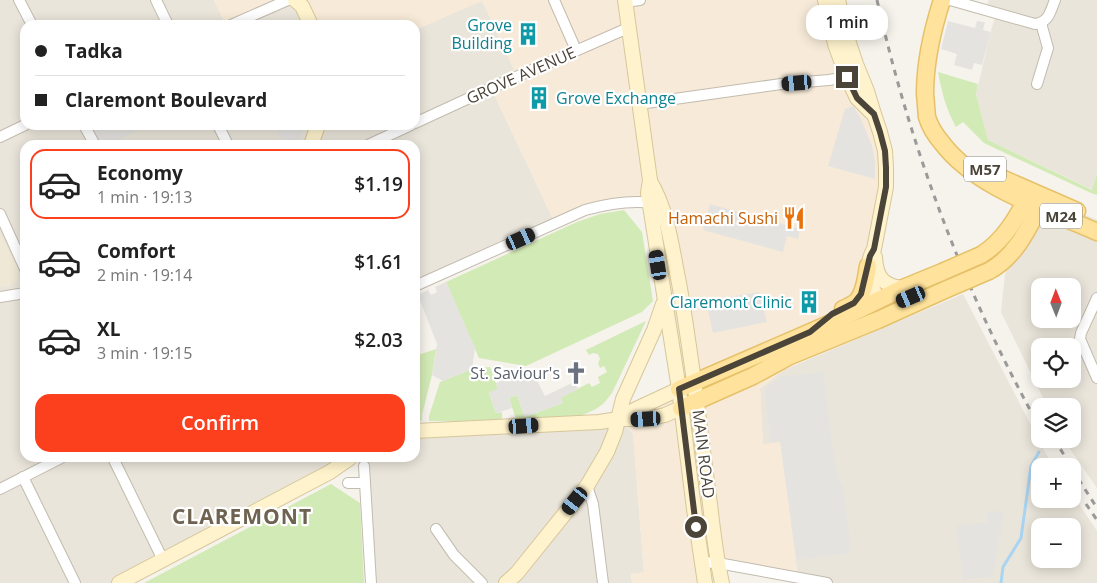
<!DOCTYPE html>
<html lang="en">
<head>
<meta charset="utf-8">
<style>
  :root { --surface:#fff; --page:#f2f2f2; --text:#222; --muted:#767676; --line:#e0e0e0; --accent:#fc3f1d }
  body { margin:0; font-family:"Open Sans",sans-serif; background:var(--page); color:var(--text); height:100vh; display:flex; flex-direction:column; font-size:19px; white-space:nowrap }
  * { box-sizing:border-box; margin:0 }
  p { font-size:16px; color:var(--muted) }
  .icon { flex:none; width:28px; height:28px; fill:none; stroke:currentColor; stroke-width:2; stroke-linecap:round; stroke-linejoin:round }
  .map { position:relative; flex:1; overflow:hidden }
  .side { position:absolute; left:20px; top:140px; width:400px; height:322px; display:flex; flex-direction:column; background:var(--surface); border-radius:15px; box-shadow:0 2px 12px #0003 }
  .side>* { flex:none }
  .banner { position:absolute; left:20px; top:20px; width:400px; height:110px; border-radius:15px; box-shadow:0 2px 12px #0003; display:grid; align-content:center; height:110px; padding:0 15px; background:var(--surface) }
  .needle { width:32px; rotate:359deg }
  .buttons { position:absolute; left:1031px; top:278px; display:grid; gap:10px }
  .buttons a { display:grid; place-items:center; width:50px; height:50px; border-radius:10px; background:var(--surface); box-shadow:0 2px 12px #0003; font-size:25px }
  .end { position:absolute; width:22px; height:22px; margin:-11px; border:6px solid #4b4439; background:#fff; box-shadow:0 0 0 2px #fff }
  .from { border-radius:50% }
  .bubble { position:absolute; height:35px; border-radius:15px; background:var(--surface); box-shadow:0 2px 12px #0003; font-size:16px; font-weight:600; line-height:35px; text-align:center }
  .car { position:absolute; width:15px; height:30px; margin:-15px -8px; border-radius:6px; box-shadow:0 0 4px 1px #0007; background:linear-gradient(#222 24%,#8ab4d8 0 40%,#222 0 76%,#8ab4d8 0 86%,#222 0) }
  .banner b { display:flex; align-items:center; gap:18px; height:48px; font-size:19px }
  .banner b+b { border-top:1px solid var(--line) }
  .banner i { width:12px; height:12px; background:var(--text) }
  ul { padding:9px 0 0; list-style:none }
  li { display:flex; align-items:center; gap:15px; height:70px; margin:0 10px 8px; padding:0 5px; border:2px solid transparent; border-radius:15px }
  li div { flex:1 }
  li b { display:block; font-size:19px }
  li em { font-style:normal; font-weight:600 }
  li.on { border-color:var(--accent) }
  li>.icon { width:45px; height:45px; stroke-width:1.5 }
  .action { display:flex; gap:10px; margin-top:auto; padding:10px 15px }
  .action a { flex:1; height:58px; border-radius:15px; background:var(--accent); color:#fff; font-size:20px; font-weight:600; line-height:58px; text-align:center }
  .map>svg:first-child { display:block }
  .residential { fill:#eae5da; fill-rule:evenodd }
  .commercial { fill:#f7ead8 }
  .education { fill:#efe8d6 }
  .green { fill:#d2eab5 }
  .parking { fill:#e5e3e0 }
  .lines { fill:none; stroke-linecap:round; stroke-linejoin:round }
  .stream { stroke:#a9d4f2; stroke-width:3 }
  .street-casing { stroke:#c2bbae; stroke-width:12 }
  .secondary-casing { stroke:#d6c79b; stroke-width:16 }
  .primary-casing { stroke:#e6c16a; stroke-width:19 }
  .street { stroke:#fff; stroke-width:10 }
  .secondary { stroke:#fff3cd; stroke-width:14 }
  .primary { stroke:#ffe39c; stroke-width:16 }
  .rail { stroke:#9a9a9a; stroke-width:3; stroke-dasharray:6 6; stroke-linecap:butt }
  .primary-bridge-casing { stroke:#e6c16a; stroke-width:19; stroke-linecap:butt }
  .primary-bridge { stroke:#ffe39c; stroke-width:16 }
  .route { stroke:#4b4439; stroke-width:6 }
  .labels { text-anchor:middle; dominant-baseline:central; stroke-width:4.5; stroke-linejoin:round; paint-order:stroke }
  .shield { fill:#fff; stroke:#817c74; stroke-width:1 }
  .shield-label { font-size:15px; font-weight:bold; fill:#4b4439 }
  .culture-label { font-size:16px; fill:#0d838f; stroke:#fff; text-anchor:end }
  .street-label { font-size:16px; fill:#4b4439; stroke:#fff }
  .food-label { font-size:16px; fill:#c56008; stroke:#fff; text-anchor:end }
  .worship-label { font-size:16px; fill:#5b616d; stroke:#fff; text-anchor:end }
  .district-label { font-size:21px; font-weight:bold; letter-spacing:1px; fill:#6e6250; stroke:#fff }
</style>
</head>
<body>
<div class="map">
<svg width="1097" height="583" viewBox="0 0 1097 583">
  <rect width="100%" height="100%" fill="#f6f3ec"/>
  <!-- residential -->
  <g class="residential">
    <path d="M0 0H214L226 25H25V125H415V30L482 0 517 76 491 88 555 223 415 286V145H25V458H350L119 583H0Z"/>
    <path d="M288 0 311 25H231Z"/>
    <path d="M989 0H1097V174L1093 190 988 140 976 94 992 27 998 8 987 5Z"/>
    <path d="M1044 197 1097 220V488L1063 439H1072V406H1047L1001 312 1005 274ZM1040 286H1072V319H1040ZM1040 346H1072V379H1040Z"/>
    <path d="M963 294 1046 454 1054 466H1040V499H1072L1073 495 1097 531V583H827L798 578 780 443 763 445 760 388 784 370ZM1040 526H1072V559H1040Z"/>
    <path d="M619 419 633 434 644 573 631 574 632 583H518L517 574 506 583H371L364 466 368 458H415V431Z"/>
  </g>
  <!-- commercial -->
  <g class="commercial">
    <path d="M214 0H288L231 25H226Z"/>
    <path d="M295 0H825L829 18 874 114 885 151 874 292 759 353 784 370 760 389 763 444 780 442 798 578 702 562 705 583H632L631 574 644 572 633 434 619 419 679 389 649 203 604 206 555 223 491 88 517 76 482 1 415 30V25H311Z"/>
  </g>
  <!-- education -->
  <path class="education" d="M0 233 18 269V280L9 286 0 287Z"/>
  <!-- green -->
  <g class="green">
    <path d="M938 72 978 84 976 94 988 140 1092 190 1097 174V195L1091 193 984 143 963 122 956 127C946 109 942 93 938 72Z"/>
    <path d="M624 210 642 232 653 301 642 312 526 366 479 358 446 282 577 222 600 214Z"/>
    <path d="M646 321 612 393 604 403 596 409 578 417 516 419 509 398 517 395 525 417 563 403 560 398 589 383 592 387 600 383 598 377 607 372 604 366 600 368 598 363 600 359 598 354 593 353 589 355 586 350Z"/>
    <path d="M436 349 432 375 422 415V421L415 420V356Z"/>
    <path d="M490 367 498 389 489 393 496 413 502 412V420L463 421H429V416L440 382 472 369Z"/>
    <path d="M331 484 360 503 364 583H144Z"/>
  </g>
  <!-- parking -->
  <g class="parking">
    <path d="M948 21 975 28 977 21 985 22 983 30 991 32 982 65 974 63 972 70 954 65 957 54 941 49Z"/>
    <path d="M853 106 861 119 872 146 875 161V179L828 166 845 109Z"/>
    <path d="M92 125H149L108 145H102Z"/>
    <path d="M274 125H305L298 145H286L283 138H280Z"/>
    <path d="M710 204 800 229 798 239 787 236 783 252 703 230Z"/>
    <path d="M446 282 475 348 472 369 443 381 432 375 437 344 418 295 428 290 431 295 437 292 435 287Z"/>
    <path d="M759 292 767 322 713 333 706 301Z"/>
    <path d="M531 369 545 396 574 382 578 389 561 398 563 403 525 417 517 395 509 398 512 408 496 413 489 392 498 389 496 383Z"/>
    <path d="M823 372 836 471 844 490 851 553 797 560 780 441 770 442 765 390 780 377Z"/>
    <path d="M999 511 1004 513 995 564 992 576 963 580 956 526 988 522 986 512Z"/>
  </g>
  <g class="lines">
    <!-- stream -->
    <path class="stream" d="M1001 583 1003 567 1021 538 1031 466 1039 452"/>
    <defs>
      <g id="street">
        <path d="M19 0 32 25"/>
        <path d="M156 0 168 25"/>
        <path d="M554 0 576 50"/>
        <path d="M950 0 1035 24C1049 22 1050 12 1055 0"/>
        <path d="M625 2 640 0"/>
        <path d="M231 25 288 0"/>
        <path d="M1037 84 1048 48 1041 23"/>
        <path d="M639 104 781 84 829 80 847 77 852 73"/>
        <path d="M415 123 491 88 628 28"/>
        <path d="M84 125 95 145"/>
        <path d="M218 125 228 145"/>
        <path d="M0 137 25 125"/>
        <path d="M368 145 411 125"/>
        <path d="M0 214 25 269"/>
        <path d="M415 286 585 210C606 204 632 200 654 203"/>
        <path d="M0 297 25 293"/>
        <path d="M1097 298 1081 333 1080 339 1097 378"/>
        <path d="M113 458 163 560"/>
        <path d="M364 466 371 583"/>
        <path d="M23 477 75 583"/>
        <path d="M348 483H365"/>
        <path d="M587 486 593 504 603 583"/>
        <path d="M0 489 61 458"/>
        <path d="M436 529 454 555 482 583"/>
        <path d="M701 562 718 563 827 583"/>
      </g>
      <g id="secondary">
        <path d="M295 0 302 6 311 25"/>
        <path d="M625 0 650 180 648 193 679 389 694 509 705 583"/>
        <path d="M825 0 835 44 847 77 857 98 872 113"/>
        <path d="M838 0 849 43 856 64 867 91 874 114 880 132 885 151 886 168V187L874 249C864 266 869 285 879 300"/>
        <path d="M311 145 318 125"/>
        <path d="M650 181C668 211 672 249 679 283 692 356 700 430 710 504 713 531 716 557 722 583"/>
        <path d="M875 257C876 277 883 286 903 288"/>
        <path d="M619 419 636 409 679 389"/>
        <path d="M415 431 599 422 619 419H646L665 415 681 408"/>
        <path d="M119 583 330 472 350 458"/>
        <path d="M506 583 517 573 587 486 607 452 615 432 623 399 654 330 663 304"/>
      </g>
      <g id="primary">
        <path d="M942 0C932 31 925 61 925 94 926 102 926 109 927 117 930 127 936 136 942 143 977 189 1046 209 1097 232"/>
        <path d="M990 172 999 177 1077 211"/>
        <path d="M981 255C1004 241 1017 217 1030 193"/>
        <path d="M989 271C1017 256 1030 225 1044 198"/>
        <path d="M843 309C847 307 853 305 857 301 865 292 866 277 868 266"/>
        <path d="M679 389 838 320 903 288 942 272"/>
        <path d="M681 408 753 376 790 356 878 320 947 289"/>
      </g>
    </defs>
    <!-- street casing -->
    <use href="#street" class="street-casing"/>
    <!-- secondary casing -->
    <use href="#secondary" class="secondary-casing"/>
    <!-- primary casing -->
    <use href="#primary" class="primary-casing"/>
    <!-- street -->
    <use href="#street" class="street"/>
    <!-- secondary -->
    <use href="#secondary" class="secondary"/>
    <!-- primary -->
    <use href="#primary" class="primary"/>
    <!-- rail -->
    <g class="rail">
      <path d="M877 0C911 151 965 293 1040 428"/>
      <path d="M1054 439 1071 466"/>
      <path d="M1072 469 1097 508"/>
      <path d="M1086 504 1097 520"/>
    </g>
    <defs>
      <g id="primary-bridge">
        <path d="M942 272 981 255"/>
        <path d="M947 289 989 271"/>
      </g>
    </defs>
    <!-- primary-bridge casing -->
    <use href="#primary-bridge" class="primary-bridge-casing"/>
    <!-- primary-bridge -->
    <use href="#primary-bridge" class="primary-bridge"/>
  </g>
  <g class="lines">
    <!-- route -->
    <path class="route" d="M696 527 679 389 810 332 832 314 854 303 861 294 870 256 874 249 886 187V168L885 151 880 132 874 114 857 98 847 77"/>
  </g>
  <!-- icons -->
  <defs>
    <symbol id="building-bare" viewBox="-9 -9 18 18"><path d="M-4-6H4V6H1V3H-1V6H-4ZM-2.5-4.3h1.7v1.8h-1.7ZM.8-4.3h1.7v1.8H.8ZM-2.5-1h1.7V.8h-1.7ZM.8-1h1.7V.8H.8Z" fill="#0f9aa8" stroke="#fff" stroke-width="2.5" paint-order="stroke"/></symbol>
    <symbol id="restaurant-bare" viewBox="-9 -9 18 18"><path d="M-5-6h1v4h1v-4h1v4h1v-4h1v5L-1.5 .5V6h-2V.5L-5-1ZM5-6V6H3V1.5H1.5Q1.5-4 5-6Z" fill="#e8710a" stroke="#fff" stroke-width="2.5" paint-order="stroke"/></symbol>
    <symbol id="church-bare" viewBox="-9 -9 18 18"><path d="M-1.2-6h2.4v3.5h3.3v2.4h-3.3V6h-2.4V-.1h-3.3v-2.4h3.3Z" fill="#6b7280" stroke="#fff" stroke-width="2.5" paint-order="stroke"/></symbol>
  </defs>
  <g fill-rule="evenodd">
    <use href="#building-bare" x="512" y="18" width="32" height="32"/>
    <use href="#building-bare" x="523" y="82" width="32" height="32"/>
    <use href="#restaurant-bare" x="778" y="202" width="32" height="32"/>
    <use href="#building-bare" x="793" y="286" width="32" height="32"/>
    <use href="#church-bare" x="560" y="357" width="32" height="32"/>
  </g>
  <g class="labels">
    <!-- shield labels -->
    <g class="shield">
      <rect x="964" y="156.5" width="42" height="25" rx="4"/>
      <rect x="1040" y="203.5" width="42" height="25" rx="4"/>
    </g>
    <g class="shield-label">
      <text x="985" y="169">M57</text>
      <text x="1061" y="216">M24</text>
    </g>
    <!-- culture labels -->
    <g class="culture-label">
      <text x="512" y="25">Grove<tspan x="512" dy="18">Building</tspan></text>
      <text x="556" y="98" text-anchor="start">Grove Exchange</text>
      <text x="792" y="302">Claremont Clinic</text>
    </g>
    <!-- street labels -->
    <g class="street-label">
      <text transform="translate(521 75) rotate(-24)">GROVE AVENUE</text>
      <text transform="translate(704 454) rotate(83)">MAIN ROAD</text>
    </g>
    <!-- food labels -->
    <g class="food-label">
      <text x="778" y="218">Hamachi Sushi</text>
    </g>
    <!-- worship labels -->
    <g class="worship-label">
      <text x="560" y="373">St. Saviour's</text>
    </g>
    <!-- district labels -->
    <g class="district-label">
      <text x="242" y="516">CLAREMONT</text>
    </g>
  </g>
</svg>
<div class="buttons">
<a><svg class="needle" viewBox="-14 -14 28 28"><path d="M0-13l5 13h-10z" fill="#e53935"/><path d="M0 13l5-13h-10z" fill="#767676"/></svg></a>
<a><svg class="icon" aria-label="locate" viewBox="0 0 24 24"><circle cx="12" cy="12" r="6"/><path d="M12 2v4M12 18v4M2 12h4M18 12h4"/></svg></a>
<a><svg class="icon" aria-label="layers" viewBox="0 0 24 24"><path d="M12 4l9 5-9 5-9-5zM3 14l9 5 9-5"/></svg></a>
<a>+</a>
<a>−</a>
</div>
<i class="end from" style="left:696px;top:527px"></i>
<i class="end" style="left:847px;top:77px"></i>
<div class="bubble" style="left:806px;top:5px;width:82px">1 min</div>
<i class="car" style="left:797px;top:83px;rotate:265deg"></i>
<i class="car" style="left:521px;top:239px;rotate:66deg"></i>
<i class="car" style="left:658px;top:265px;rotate:351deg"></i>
<i class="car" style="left:911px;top:297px;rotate:247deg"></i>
<i class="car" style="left:646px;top:419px;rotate:267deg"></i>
<i class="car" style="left:524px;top:426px;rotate:86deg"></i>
<i class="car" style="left:575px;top:501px;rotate:219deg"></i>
<div class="banner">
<b><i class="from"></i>Tadka</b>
<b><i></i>Claremont Boulevard</b>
</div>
<section class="side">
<ul>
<li class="on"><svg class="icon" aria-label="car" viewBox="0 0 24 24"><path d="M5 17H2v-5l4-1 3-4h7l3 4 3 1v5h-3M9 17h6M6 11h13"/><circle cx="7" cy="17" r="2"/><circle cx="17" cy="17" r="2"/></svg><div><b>Economy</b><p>1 min · 19:13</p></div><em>$1.19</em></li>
<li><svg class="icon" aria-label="car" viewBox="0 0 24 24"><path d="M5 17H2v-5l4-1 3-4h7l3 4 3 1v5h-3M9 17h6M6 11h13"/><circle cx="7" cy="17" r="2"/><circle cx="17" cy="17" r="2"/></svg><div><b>Comfort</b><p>2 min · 19:14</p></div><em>$1.61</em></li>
<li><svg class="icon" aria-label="car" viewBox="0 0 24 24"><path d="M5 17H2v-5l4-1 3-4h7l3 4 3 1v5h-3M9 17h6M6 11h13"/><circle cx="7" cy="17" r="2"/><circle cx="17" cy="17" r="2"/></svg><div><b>XL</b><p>3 min · 19:15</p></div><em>$2.03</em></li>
</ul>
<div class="action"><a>Confirm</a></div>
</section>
</div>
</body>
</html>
